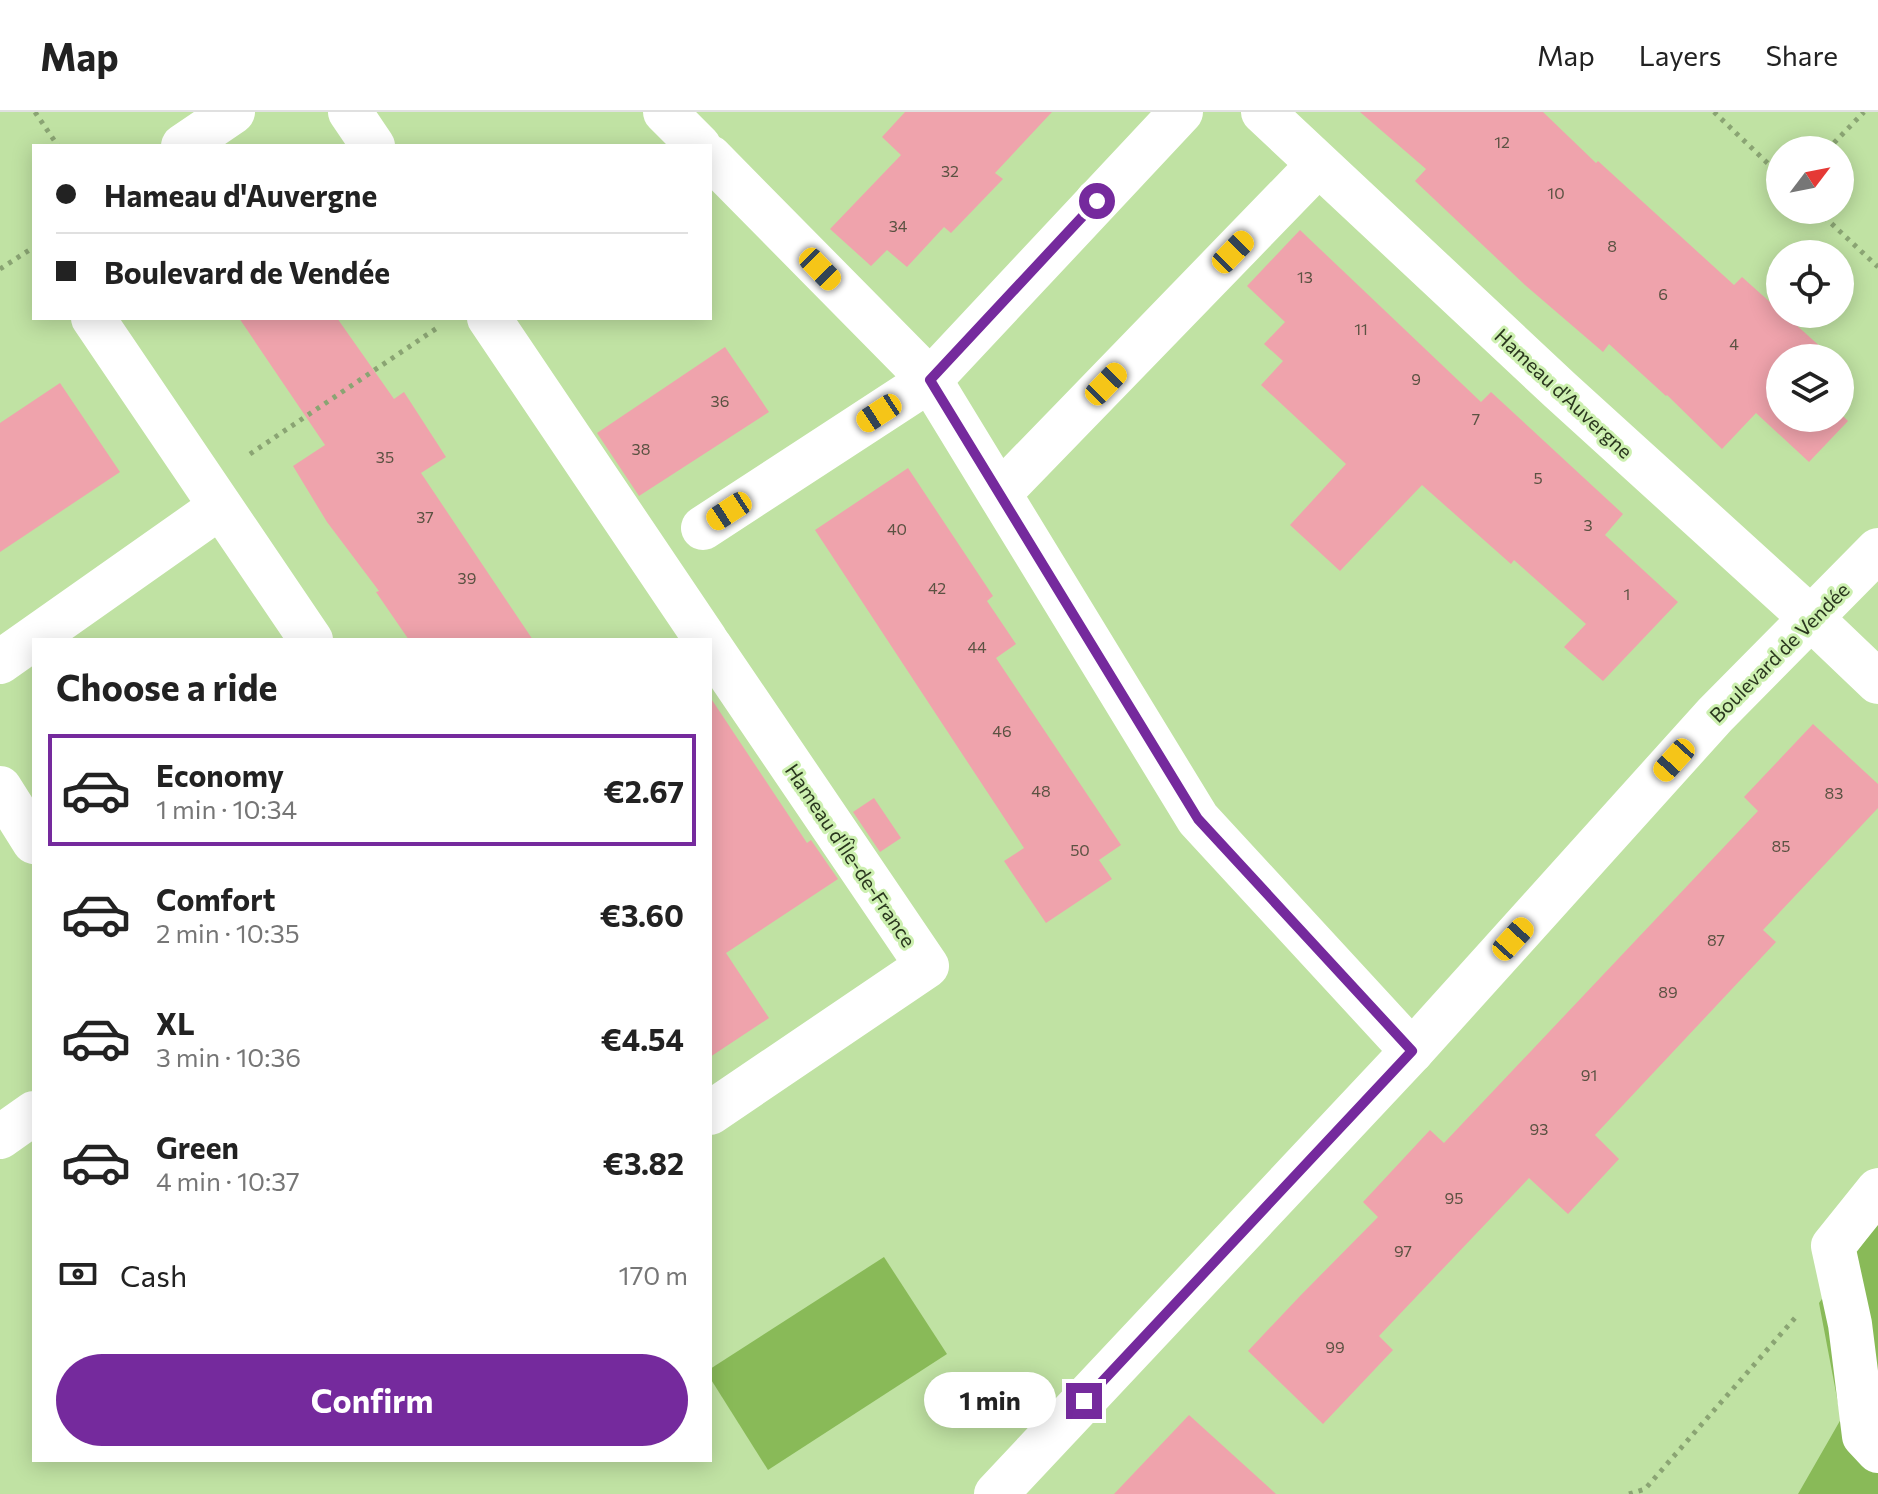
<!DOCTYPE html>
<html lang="en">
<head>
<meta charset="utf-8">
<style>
  :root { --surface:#fff; --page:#f6f6f6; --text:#222; --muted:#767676; --line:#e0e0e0; --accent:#752a9d }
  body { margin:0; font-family:Commissioner,sans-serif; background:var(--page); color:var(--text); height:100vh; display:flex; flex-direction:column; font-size:30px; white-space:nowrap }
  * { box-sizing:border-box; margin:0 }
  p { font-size:26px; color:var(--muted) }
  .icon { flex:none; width:44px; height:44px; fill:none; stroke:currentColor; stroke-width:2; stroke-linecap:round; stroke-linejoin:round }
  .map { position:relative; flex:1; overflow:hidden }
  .side { position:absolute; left:32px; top:526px; width:680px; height:824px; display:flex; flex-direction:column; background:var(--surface); border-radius:0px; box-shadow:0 4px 20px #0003 }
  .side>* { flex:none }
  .hud { position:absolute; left:32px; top:32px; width:680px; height:176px; border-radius:0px; box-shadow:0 4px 20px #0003; display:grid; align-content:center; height:176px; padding:0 24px; background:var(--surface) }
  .needle { width:52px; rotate:58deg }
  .buttons { position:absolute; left:1766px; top:24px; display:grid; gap:16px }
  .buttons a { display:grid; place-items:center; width:88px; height:88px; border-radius:50%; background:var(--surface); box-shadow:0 4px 20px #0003; font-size:40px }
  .end { position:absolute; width:36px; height:36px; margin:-18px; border:10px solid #752a9d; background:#fff; box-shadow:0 0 0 4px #fff }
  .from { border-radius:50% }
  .bubble { position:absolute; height:56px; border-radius:28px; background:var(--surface); box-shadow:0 4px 20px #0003; font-size:26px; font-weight:700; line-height:56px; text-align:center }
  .car { position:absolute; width:24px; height:48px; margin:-24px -12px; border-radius:10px; box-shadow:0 0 6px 2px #0007; background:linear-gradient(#f5c518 24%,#345 0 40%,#f5c518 0 76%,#345 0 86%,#f5c518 0) }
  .hud b { display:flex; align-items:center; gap:28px; height:76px; font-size:30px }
  .hud b+b { border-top:2px solid var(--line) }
  .hud i { width:20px; height:20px; background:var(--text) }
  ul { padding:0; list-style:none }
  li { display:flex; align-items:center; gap:24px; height:112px; margin:0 16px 12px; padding:0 8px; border:4px solid transparent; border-radius:0px }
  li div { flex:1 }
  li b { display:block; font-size:30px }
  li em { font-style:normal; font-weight:700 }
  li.selected { border-color:var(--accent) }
  li>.icon { width:72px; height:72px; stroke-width:1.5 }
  h2 { padding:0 24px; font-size:36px; line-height:96px }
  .pay { display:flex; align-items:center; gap:20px; height:88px; padding:0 24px; font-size:30px }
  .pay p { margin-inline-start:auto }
  .cta { display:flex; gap:16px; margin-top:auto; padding:16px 24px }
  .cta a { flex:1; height:92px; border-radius:48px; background:var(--accent); color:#fff; font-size:32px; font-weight:700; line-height:92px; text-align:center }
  header { display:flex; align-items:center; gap:48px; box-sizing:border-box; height:112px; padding:0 40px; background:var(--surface); border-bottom:2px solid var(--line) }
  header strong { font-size:38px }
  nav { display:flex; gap:44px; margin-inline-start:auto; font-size:28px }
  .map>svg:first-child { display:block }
  .green { fill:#89ba58 }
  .building { fill:#efa3ac }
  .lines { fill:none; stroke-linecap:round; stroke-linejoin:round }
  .path { stroke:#8aa473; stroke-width:5; stroke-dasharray:4 6; stroke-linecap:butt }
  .street { stroke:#fff; stroke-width:44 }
  .route { stroke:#752a9d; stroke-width:10 }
  .labels { text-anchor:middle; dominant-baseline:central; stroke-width:6; stroke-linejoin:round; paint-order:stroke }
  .number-label { font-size:16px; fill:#5b5242 }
  .street-label { font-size:20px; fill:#2a371e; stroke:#cdf0b0 }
</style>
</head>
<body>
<header>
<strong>Map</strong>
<nav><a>Map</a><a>Layers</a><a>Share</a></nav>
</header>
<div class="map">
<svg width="1878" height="1382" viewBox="0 0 1878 1382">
  <rect width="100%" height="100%" fill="#c0e2a3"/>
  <!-- green -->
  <g class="green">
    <path d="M1878 1111V1382H1798L1841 1307 1819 1191Z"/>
    <path d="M884 1145 947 1242 768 1358 710 1266V1257Z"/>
  </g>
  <!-- building -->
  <g class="building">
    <path d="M905 0H1052L995 61 1003 67 951 121 944 115 907 155 887 138 871 154 830 117 901 43 882 25Z"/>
    <path d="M1360 0H1543L1596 51 1598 49 1734 173 1742 165 1780 199V202H1784L1833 246H1780V306H1840V301L1848 309 1809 350 1756 301 1722 337 1667 283 1666 284 1609 232 1603 240 1525 173 1415 69 1426 57Z"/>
    <path d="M1300 118 1481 290 1491 280 1623 402 1605 423 1678 490 1603 569 1564 535 1586 512 1514 448 1511 452 1422 373 1340 459 1290 413 1346 352 1261 273 1283 249 1264 232 1285 210 1247 174Z"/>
    <path d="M239 206H337L394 287 404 280 446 345 421 361 533 528H409L376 480 379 479 327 410 293 354 325 333Z"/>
    <path d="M725 235 769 300 639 384 597 321Z"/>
    <path d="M60 271 120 360 0 440V311Z"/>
    <path d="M908 356 993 484 987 489 1016 532 996 546 1121 733 1099 748 1112 767 1046 811 1004 749 1024 736 815 418Z"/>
    <path d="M710 585 807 731 811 728 838 767 726 841 769 906 710 945Z"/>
    <path d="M1813 612 1878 672V696L1763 818 1776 830 1595 1023 1619 1047 1568 1102 1529 1066 1379 1224 1393 1238 1323 1312 1248 1239 1300 1184 1378 1105 1363 1090 1430 1018 1444 1031 1758 699 1744 685Z"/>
    <path d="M874 686 901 726 880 740 853 700Z"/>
    <path d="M1189 1303 1276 1382H1114Z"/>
  </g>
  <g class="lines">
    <!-- path -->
    <g class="path">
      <path d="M35 0 58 34"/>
      <path d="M1714 0 1780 63"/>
      <path d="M1827 38 1864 0"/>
      <path d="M1817 98 1878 155"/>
      <path d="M0 157 34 135"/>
      <path d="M250 342 437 216"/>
      <path d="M1629 1382 1645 1377 1795 1206"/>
    </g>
    <!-- street -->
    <g class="street">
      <path d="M350 0 373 34"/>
      <path d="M665 0 699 34"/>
      <path d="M1263 0 1560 278 1812 507 1878 570"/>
      <path d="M183 34 233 0"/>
      <path d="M710 45 930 268 1198 707 1412 939"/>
      <path d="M93 206 311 528"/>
      <path d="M489 206 706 528"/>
      <path d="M1000 381 1318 53"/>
      <path d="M703 416 930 268 1181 0"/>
      <path d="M710 534 927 854 710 1001"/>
      <path d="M0 550 220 395"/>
      <path d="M0 676 34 730"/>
      <path d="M0 1025 34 1001"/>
      <path d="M1878 1078 1833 1134 1850 1212 1864 1324 1878 1339"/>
      <path d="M996 1382 1412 939 1715 603 1878 438"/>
    </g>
  </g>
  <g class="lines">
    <!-- route -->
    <path class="route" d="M1084 1289 1412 939 1198 707 930 268 1097 89"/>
  </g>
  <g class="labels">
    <!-- number labels -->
    <g class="number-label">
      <text x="1502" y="29">12</text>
      <text x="950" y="58">32</text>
      <text x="1556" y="80">10</text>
      <text x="898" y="113">34</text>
      <text x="1612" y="133">8</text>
      <text x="1305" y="164">13</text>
      <text x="1663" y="181">6</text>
      <text x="1361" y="216">11</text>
      <text x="1734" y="231">4</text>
      <text x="1416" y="266">9</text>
      <text x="720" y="288">36</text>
      <text x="1476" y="306">7</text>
      <text x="641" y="336">38</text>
      <text x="385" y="344">35</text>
      <text x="1538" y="365">5</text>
      <text x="425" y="404">37</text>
      <text x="1588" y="412">3</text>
      <text x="897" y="416">40</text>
      <text x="467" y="465">39</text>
      <text x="937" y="475">42</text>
      <text x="1627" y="481">1</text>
      <text x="977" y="534">44</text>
      <text x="1002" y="618">46</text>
      <text x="1041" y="678">48</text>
      <text x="1834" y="680">83</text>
      <text x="1781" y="733">85</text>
      <text x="1080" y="737">50</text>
      <text x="1716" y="827">87</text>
      <text x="1668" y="879">89</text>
      <text x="1589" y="962">91</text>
      <text x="1539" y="1016">93</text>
      <text x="1454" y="1085">95</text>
      <text x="1403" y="1138">97</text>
      <text x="1335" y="1234">99</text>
    </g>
    <!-- street labels -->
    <g class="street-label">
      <text transform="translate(1564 281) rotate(43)">Hameau d'Auvergne</text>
      <text transform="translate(1779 540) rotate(-45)">Boulevard de Vendée</text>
      <text transform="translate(851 743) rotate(56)">Hameau d'Île-de-France</text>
    </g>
  </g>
</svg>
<div class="buttons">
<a><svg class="needle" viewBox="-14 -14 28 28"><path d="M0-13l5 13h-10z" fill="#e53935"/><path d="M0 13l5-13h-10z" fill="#767676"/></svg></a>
<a><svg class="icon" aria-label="locate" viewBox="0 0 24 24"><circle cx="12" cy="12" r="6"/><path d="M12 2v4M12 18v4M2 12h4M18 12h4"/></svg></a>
<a><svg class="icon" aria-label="layers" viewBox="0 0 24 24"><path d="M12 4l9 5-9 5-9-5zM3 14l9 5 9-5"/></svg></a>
</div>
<i class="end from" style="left:1097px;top:89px"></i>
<i class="end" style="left:1084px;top:1289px"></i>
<div class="bubble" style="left:924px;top:1260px;width:132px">1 min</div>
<i class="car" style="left:1233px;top:140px;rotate:44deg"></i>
<i class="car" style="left:820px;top:157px;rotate:136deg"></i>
<i class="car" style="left:1106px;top:272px;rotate:44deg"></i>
<i class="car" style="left:879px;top:301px;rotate:237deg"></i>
<i class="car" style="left:729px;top:399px;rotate:237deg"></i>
<i class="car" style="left:1674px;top:648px;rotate:222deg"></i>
<i class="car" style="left:1513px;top:827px;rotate:42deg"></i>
<div class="hud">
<b><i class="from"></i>Hameau d'Auvergne</b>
<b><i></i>Boulevard de Vendée</b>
</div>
<section class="side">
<h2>Choose a ride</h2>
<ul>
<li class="selected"><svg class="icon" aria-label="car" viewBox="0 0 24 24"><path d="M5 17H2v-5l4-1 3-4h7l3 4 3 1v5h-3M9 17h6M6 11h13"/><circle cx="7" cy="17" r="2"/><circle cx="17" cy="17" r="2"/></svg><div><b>Economy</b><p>1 min · 10:34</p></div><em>€2.67</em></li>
<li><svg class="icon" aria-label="car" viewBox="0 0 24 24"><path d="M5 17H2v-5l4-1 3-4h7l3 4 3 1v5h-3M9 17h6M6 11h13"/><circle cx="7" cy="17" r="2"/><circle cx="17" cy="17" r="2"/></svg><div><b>Comfort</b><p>2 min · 10:35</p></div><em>€3.60</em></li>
<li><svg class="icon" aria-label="car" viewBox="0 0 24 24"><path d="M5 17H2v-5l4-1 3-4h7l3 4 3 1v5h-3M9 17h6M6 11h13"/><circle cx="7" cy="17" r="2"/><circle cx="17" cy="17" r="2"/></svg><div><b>XL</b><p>3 min · 10:36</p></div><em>€4.54</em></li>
<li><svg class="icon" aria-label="car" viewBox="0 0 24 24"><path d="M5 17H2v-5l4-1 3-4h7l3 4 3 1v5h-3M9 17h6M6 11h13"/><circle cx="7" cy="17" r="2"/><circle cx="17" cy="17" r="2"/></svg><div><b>Green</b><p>4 min · 10:37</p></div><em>€3.82</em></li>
</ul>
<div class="pay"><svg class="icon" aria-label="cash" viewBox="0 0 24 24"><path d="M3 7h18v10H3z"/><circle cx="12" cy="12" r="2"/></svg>Cash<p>170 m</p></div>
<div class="cta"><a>Confirm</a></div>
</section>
</div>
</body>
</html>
